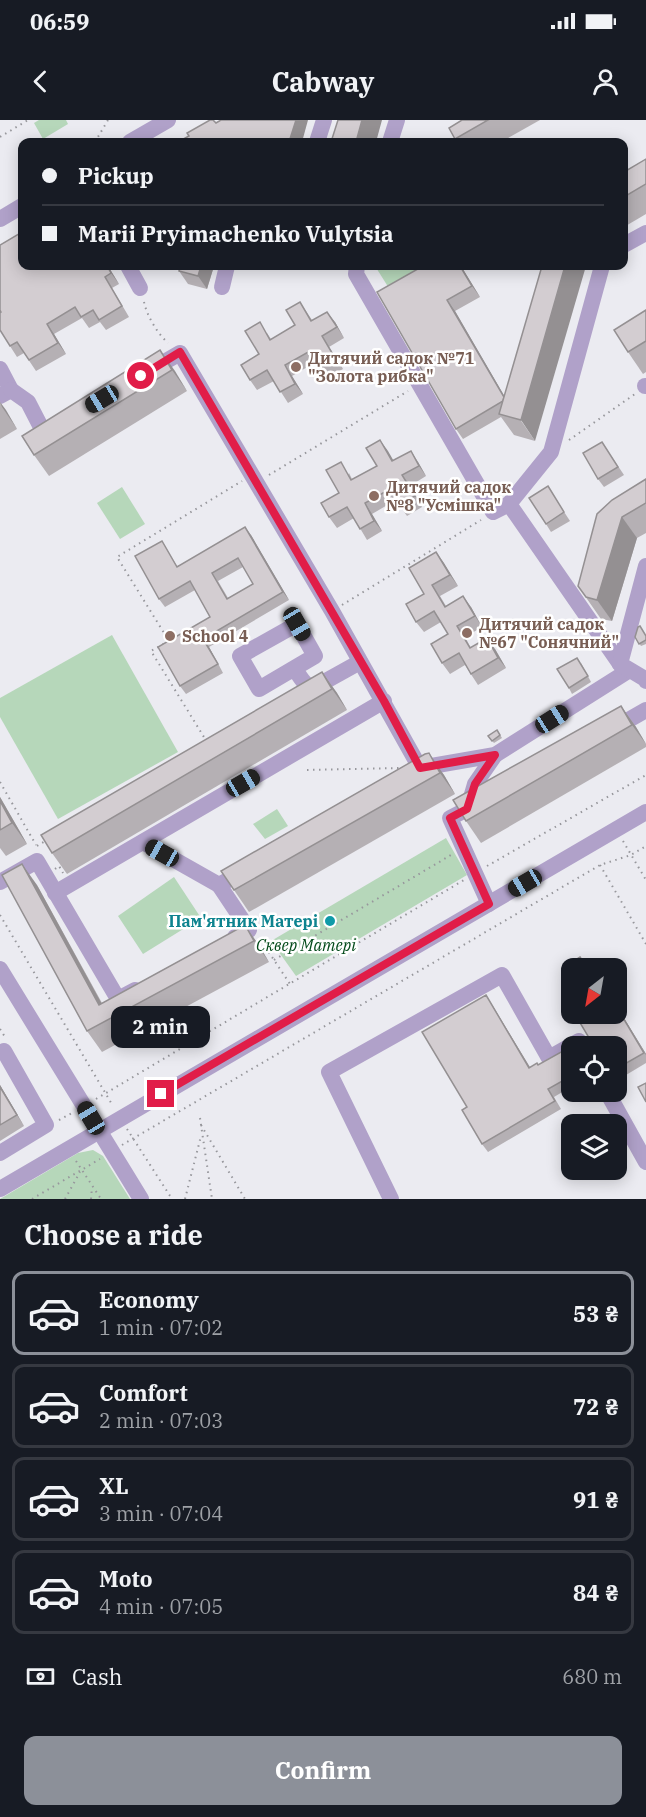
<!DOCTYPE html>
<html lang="en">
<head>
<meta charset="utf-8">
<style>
  :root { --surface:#171b24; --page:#242831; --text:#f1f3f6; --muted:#9ea1a6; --line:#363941; --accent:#8c9099 }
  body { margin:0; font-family:"IBM Plex Serif",serif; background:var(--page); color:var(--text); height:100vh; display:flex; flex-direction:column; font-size:22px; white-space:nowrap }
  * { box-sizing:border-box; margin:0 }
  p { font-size:20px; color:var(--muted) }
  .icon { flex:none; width:33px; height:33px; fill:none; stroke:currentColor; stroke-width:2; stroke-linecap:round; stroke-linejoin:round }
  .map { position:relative; height:1079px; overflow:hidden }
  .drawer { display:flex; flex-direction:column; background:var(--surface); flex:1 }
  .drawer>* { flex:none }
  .top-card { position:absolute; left:18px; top:18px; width:610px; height:132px; border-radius:12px; box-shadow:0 3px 15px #0003; display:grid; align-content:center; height:132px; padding:0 24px; background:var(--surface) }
  .needle { width:39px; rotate:211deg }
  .fabs { position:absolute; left:561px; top:838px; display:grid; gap:12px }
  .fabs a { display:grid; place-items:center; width:66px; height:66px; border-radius:12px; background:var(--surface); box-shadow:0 3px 15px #0003; font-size:30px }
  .end { position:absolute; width:27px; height:27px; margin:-14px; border:8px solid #e11d48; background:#fff; box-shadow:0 0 0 3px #fff }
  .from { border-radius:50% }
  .bubble { position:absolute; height:42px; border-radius:12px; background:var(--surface); box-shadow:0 3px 15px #0003; font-size:20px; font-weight:800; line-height:42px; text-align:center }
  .car { position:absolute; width:18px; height:36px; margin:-18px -9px; border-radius:8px; box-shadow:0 0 4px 2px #0007; background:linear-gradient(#222 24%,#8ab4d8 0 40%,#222 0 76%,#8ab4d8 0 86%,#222 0) }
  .top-card b { display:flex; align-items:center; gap:21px; height:57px; font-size:22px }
  .top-card b+b { border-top:2px solid var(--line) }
  .top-card i { width:15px; height:15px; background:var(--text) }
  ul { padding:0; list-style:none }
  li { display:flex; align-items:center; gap:18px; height:84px; margin:0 12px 9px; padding:0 12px; border:3px solid var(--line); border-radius:12px }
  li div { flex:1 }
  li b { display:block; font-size:22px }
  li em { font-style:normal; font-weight:800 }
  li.selected { border-color:var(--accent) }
  li>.icon { width:54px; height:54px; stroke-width:1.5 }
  h2 { padding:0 24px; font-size:27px; line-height:72px }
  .pay { display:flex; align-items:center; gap:15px; height:66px; padding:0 24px; font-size:22px }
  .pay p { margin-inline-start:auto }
  .primary-button { display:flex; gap:12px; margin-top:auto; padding:12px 24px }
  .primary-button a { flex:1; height:69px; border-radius:12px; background:var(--accent); color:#fff; font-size:24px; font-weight:800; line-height:69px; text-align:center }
  .status { display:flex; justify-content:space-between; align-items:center; height:42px; padding:0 30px; background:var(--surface); direction:ltr }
  .status svg { height:16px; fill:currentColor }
  header { display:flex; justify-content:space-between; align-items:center; height:78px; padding:0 24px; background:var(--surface); font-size:27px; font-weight:800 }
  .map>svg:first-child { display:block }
  .green { fill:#b6d7ba }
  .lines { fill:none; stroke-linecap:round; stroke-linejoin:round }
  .path { stroke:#97979c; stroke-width:2; stroke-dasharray:1.5 4.5; stroke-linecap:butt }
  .minor { stroke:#b0a1c9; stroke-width:16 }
  .wall { fill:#b5b0b4; fill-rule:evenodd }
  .shaded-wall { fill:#949092 }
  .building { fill:#d3cdd1; stroke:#949092; stroke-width:1.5; fill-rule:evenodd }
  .route { stroke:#e11d48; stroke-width:8 }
  .education-dot { fill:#8d6e63; stroke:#fff; stroke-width:2 }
  .culture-dot { fill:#0f9aa8; stroke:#fff; stroke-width:2 }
  .labels { text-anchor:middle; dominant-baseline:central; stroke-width:5; stroke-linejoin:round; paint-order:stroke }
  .education-label { font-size:16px; font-weight:bold; fill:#785e54; stroke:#fff; text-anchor:start }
  .culture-label { font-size:16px; font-weight:bold; fill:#0d838f; stroke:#fff; text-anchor:end }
  .park-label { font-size:16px; font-style:italic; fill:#034a1a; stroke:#fff }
</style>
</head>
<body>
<div class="status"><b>06:59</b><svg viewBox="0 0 49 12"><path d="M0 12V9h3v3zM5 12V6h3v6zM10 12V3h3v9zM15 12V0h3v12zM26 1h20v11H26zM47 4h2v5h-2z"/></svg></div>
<header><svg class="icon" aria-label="back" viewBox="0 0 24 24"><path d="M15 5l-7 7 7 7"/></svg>Cabway<svg class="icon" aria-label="person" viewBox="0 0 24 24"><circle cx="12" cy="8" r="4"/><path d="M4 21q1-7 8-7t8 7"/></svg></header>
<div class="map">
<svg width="646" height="1079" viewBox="0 0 646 1079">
  <rect width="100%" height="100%" fill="#ebebf1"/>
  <!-- green -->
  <g class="green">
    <path d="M39 0H66L68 4 43 19 34 3Z"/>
    <path d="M375 146H438L392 173Z"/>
    <path d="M122 367 145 404 120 419 97 383Z"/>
    <path d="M112 515 178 632 58 699 0 597V578Z"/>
    <path d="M277 689 288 706 265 719 253 704Z"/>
    <path d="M446 718 467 755 296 856 271 821Z"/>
    <path d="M174 757 201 798 143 834 118 796Z"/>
    <path d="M93 1030 103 1036 130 1079H0L78 1033Z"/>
  </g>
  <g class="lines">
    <!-- path -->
    <g class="path">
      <path d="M0 17 28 0"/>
      <path d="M95 22 108 0"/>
      <path d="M144 182C147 196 157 213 168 223"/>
      <path d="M569 320 635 274"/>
      <path d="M269 355 408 271"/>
      <path d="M342 485 481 400"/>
      <path d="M207 622 151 531 169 521 117 437 242 361"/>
      <path d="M307 650 402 648"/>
      <path d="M0 662 36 725"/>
      <path d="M623 721 646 760"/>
      <path d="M37 726 47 720"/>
      <path d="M600 745 646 824"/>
      <path d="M487 746 646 655"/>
      <path d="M55 749 59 746 63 753"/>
      <path d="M0 795 113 986"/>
      <path d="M257 825 262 822 290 864"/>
      <path d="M274 840 451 735"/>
      <path d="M0 909 5 917"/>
      <path d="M96 979 464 760"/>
      <path d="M200 998 212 1079"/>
      <path d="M59 1000 72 993"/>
      <path d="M201 1005 245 1079"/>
      <path d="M127 1009 172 1079"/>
      <path d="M122 1025 600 745 631 735 646 726"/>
      <path d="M76 1041 101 1079"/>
      <path d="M32 1079 100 1039"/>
      <path d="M65 1079 80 1052"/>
      <path d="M91 1079 92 1067"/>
      <path d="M185 1079 201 1016"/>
    </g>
    <!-- minor -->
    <g class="minor">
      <path d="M130 22 168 0"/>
      <path d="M317 22 324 0"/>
      <path d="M390 22 397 0"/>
      <path d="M0 99 22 86"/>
      <path d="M624 125 646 113"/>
      <path d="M128 146 140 168"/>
      <path d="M357 146 356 154 493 392 509 384 551 332 602 146"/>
      <path d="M222 167 227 146"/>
      <path d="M0 249 11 270 0 276"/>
      <path d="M149 251 180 233 332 491 420 648 495 635 628 551"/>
      <path d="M645 266H646"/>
      <path d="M11 270 28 282 44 313 54 307"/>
      <path d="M509 384 620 544"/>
      <path d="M646 446 620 544 645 559 646 561"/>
      <path d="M298 546 259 569 240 536 297 504 315 536 298 546 296 551C302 559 304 566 315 567L360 542"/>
      <path d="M611 610 646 590"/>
      <path d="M481 682 450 698 489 784"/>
      <path d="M468 688 475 664 495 635"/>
      <path d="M143 722 219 765 228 760"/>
      <path d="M0 762 37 741 118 879 135 870"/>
      <path d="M219 765 249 810 235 817"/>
      <path d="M55 773 384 581"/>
      <path d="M0 849 141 1079"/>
      <path d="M607 972 646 1042"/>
      <path d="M0 1033 46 1005 4 931"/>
      <path d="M0 1069 646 692"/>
      <path d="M391 1079 329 952 502 855 549 938 579 921 582 927"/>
    </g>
  </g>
  <!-- wall -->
  <g class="wall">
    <path d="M462 0H540L501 22H458L449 8Z"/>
    <path d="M646 39V94L624 107V52Z"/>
    <path d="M108 146 119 164 112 168 129 197 106 210 100 202 89 208 82 198 54 214 66 234 36 251 24 233 17 237 10 226Z"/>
    <path d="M180 146H214L207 169 188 164 179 151Z"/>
    <path d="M423 146H461L480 177 455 191 504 276 535 321 514 315 501 297 463 319 456 309Z"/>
    <path d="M300 182 312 200 335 202 344 218 329 227 343 249 327 258 316 242 292 256 303 274 288 283 274 261 257 270 250 260 259 234 267 213 271 219 295 205Z"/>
    <path d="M646 190V252L643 254 628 232Z"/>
    <path d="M160 230 187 271 49 356 34 335Z"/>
    <path d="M0 282 17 309 0 319Z"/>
    <path d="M380 320 393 341 418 342 426 356 410 366 422 387 407 396 396 380 372 394 382 411 367 420 354 398 337 408 329 397 349 353 352 359 377 346Z"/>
    <path d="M602 322 624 355 604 367 598 359Z"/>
    <path d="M646 359V413L637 418 612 501 601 499 578 466Z"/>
    <path d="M553 375 570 401 551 412 546 404Z"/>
    <path d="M251 415 289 480 209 527 223 553 186 574 180 566 210 497 195 470 165 487 159 479 162 421 177 446ZM243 447 253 464 228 478 218 461Z"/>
    <path d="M436 432 458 466 440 476 446 486 471 487 482 507 465 517 471 528 495 529 506 548 478 565 465 545 450 554 442 543 448 514 441 502 424 512 416 502Z"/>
    <path d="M646 515V524L641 526 635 517Z"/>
    <path d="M581 543 591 562 572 574 569 568Z"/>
    <path d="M322 552 337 573 347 590 67 754 52 733Z"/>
    <path d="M621 586 636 607 646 624V627L481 723 466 701Z"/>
    <path d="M497 610 502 618 494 623 488 616Z"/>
    <path d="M425 634 444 655 455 674 249 792 221 751Z"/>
    <path d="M0 677 27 724 6 736 0 728Z"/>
    <path d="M37 765 102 883 245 805 260 827 269 842 102 932 87 911Z"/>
    <path d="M491 883 530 947 538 945 572 928V972L569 968 554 977 561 989 488 1032 482 1024 467 987Z"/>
    <path d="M619 890 646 934V943L616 961V927Z"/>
    <path d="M0 965 24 1006 0 1021Z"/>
    <path d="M572 972H588L576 979Z"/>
  </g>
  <!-- shaded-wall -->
  <g class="shaded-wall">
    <path d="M296 0H308L302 22H289Z"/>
    <path d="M362 0H382L376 22H356Z"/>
    <path d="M107 146H108L119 164 111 153Z"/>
    <path d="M201 146H214L207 169 198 156Z"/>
    <path d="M460 146H461L480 177 472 166Z"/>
    <path d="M565 146H586L535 321 521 300Z"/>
    <path d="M447 180 455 191 513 291 506 280Z"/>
    <path d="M327 192 335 202 344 218 337 207Z"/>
    <path d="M47 204 54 214 66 234 58 223Z"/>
    <path d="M322 216 343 249 335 238Z"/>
    <path d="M160 230 175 251 187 271 172 250Z"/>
    <path d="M285 245 292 256 303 274 295 264Z"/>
    <path d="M0 282 6 290 17 309 2 287Z"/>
    <path d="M380 320 388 331 400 352 392 341Z"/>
    <path d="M411 331 418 342 426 356 419 346Z"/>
    <path d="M402 355 410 366 422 387 415 376Z"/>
    <path d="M365 383 372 394 382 411 374 401Z"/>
    <path d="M622 397 637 418 612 501 597 480Z"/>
    <path d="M245 407 251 415 289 480 283 472Z"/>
    <path d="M436 432 444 443 458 466 450 455Z"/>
    <path d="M463 476 471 487 482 507 475 496Z"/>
    <path d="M487 518 495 529 506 548 498 538Z"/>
    <path d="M203 519 209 527 223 553 218 544Z"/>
    <path d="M322 552 337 573 347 590 332 569Z"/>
    <path d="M621 586 636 607 646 624 632 605Z"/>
    <path d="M429 633 444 655 455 674 440 653Z"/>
    <path d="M0 677 27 724 12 703 0 681Z"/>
    <path d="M22 744 37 765 110 899 99 885Z"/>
    <path d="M245 805 260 827 269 842 254 821Z"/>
    <path d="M486 875 491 883 535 956 529 948Z"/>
    <path d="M616 885 646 934V935L616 886Z"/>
    <path d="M0 965 24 1006 17 995 0 967Z"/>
  </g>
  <!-- building -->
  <g class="building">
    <path d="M210 0H213L216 3 221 0H296L289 22H178L189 16 187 13Z"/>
    <path d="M338 0H362L356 22H331Z"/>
    <path d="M462 0H488L455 19 449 8Z"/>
    <path d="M646 39V64L624 77V52Z"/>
    <path d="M22 112V146H107L111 153 105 157 122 186 99 200 93 190 81 197 75 187 47 204 58 223 29 240 17 222 10 226 0 210V193L1 192 0 190V125Z"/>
    <path d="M180 146H201L198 156 179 151Z"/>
    <path d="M423 146H460L472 166 447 180 504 277 503 281 456 309 377 172Z"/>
    <path d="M542 146H565L521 300 499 294Z"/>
    <path d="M300 182 311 201 327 192 337 207 322 216 335 238 320 248 310 231 285 245 295 264 280 272 267 250 250 260 241 245 259 234 245 211 260 202 270 220 295 205 286 190Z"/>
    <path d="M646 190V221L628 232 614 210Z"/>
    <path d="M160 230 172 250 34 335 22 316Z"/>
    <path d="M380 320 392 341 411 331 419 346 402 355 415 376 399 385 390 369 365 383 374 401 360 409 347 387 329 397 321 383 339 373 326 350 341 342 351 360 377 346 366 328Z"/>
    <path d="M602 322 618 347 598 359 583 333Z"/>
    <path d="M646 359V383L622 397 597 480 586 477 578 466 597 394 612 380Z"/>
    <path d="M548 366 564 392 546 404 529 378Z"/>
    <path d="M245 407 283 472 203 519 218 544 180 566 158 527 210 497 190 461 159 479 135 436 162 421 177 447ZM238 438 253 464 227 479 212 453Z"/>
    <path d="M436 432 450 455 432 465 445 487 463 476 475 496 457 506 470 528 487 518 498 538 471 554 459 533 442 543 431 524 448 514 434 491 416 502 406 484 424 474 409 448Z"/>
    <path d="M640 506 646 516V520L639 524 635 517 638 507Z"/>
    <path d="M577 538 588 556 569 568 557 549Z"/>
    <path d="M322 552 332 569 52 733 41 715Z"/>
    <path d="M621 586 632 605 466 701 453 680Z"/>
    <path d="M497 610 500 615 492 621 488 616Z"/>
    <path d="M429 633 440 653 234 770 221 751 425 634Z"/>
    <path d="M0 681 12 703 0 710Z"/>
    <path d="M22 744 99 885 245 805 254 821 87 911 2 755Z"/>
    <path d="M580 837 588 849H576L572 842Z"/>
    <path d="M486 875 529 948 537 943 538 945 570 927 572 928V970L571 971 564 960 548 969 555 981 482 1024 462 990 467 987 422 912Z"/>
    <path d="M616 886 644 933 616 949V927H582L585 924 588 916 576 896 580 894H616Z"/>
    <path d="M646 963V982L638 967Z"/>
    <path d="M0 967 17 995 0 1005Z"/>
  </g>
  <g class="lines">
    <!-- route -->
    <path class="route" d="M141 256 180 232 384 581 420 648 495 635 475 664 467 689 450 698 489 784 161 974"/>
  </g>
  <!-- markers -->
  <g class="education-dot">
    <circle cx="296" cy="247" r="6"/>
    <circle cx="374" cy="376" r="6"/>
    <circle cx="467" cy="513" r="6"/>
    <circle cx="170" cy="516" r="6"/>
  </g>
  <circle class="culture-dot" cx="330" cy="801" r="6"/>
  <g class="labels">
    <!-- education labels -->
    <g class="education-label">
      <text x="308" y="238">Дитячий садок №71<tspan x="308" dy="18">"Золота рибка"</tspan></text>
      <text x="386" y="367">Дитячий садок<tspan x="386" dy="18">№8 "Усмішка"</tspan></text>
      <text x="479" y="504">Дитячий садок<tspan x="479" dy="18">№67 "Сонячний"</tspan></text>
      <text x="182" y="516">School 4</text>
    </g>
    <!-- culture labels -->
    <g class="culture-label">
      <text x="318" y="801">Пам'ятник Матері</text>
    </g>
    <!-- park labels -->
    <g class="park-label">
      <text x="306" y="825">Сквер Матері</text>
    </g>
  </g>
</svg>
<div class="fabs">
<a><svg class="needle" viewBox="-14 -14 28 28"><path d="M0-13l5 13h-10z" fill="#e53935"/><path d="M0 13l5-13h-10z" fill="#9ea1a6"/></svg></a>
<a><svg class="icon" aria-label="locate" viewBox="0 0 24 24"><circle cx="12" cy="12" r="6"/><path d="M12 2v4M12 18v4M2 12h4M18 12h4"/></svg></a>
<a><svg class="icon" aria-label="layers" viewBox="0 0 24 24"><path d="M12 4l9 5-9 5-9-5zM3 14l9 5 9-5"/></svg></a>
</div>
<i class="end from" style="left:141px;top:256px"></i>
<i class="end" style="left:161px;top:974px"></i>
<div class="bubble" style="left:111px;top:886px;width:99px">2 min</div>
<i class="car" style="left:102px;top:279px;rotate:239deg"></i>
<i class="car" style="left:297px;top:504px;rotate:150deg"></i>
<i class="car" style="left:552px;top:599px;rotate:58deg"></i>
<i class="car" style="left:243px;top:663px;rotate:60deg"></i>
<i class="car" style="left:162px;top:733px;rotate:299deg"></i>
<i class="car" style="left:525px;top:763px;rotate:240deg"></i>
<i class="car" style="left:91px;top:998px;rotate:329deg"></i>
<div class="top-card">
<b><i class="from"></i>Pickup</b>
<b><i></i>Marii Pryimachenko Vulytsia</b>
</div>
</div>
<section class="drawer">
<h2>Choose a ride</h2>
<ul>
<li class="selected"><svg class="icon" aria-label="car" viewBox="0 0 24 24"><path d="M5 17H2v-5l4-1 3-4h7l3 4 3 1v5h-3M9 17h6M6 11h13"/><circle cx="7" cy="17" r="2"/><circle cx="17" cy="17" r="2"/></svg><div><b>Economy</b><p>1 min · 07:02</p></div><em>53 ₴</em></li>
<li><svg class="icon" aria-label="car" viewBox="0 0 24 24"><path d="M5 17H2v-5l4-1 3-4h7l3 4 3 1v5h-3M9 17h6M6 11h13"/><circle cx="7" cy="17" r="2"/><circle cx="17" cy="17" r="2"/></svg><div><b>Comfort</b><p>2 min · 07:03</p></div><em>72 ₴</em></li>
<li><svg class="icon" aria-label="car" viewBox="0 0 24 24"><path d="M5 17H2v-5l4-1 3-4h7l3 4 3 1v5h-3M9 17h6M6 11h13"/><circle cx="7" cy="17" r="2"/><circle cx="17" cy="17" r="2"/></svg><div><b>XL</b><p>3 min · 07:04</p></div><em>91 ₴</em></li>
<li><svg class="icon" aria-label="car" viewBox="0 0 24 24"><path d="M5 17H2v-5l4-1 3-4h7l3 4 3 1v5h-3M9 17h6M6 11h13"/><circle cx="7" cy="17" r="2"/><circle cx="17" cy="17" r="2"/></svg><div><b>Moto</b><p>4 min · 07:05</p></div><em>84 ₴</em></li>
</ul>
<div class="pay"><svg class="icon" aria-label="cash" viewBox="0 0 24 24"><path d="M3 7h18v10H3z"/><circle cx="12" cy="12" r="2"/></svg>Cash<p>680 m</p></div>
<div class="primary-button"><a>Confirm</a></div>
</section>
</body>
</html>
